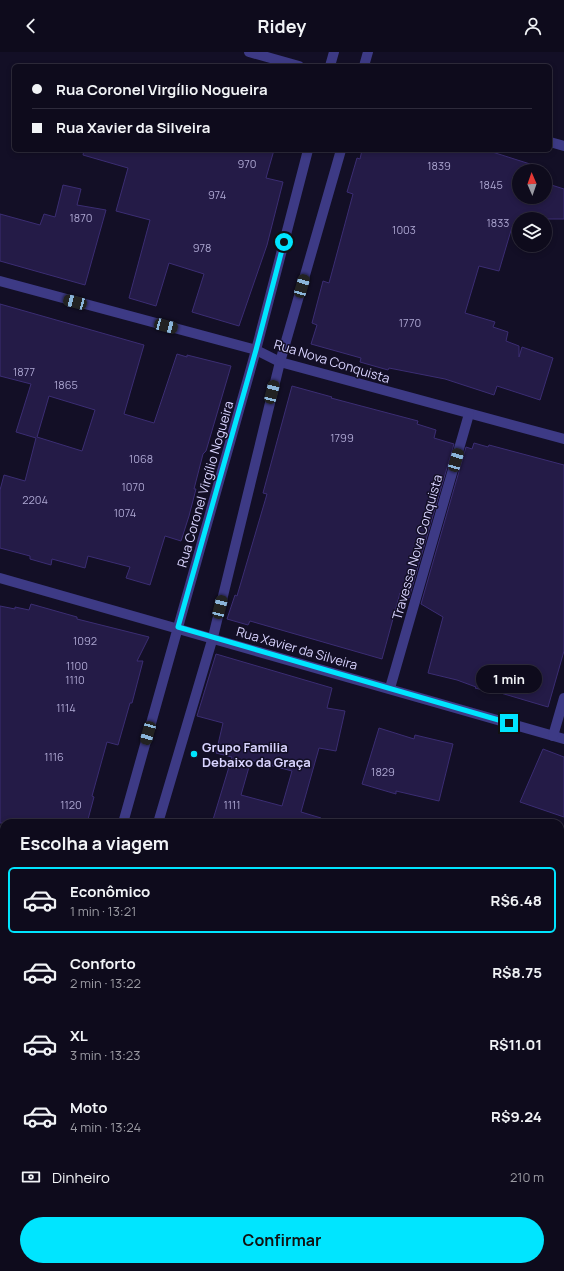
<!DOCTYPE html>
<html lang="pt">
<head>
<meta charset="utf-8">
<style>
  :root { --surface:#0e0b1c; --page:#1c1929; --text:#f1f3f6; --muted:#9b9ba3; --line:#2e2b3b; --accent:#00e5ff }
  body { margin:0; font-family:Manrope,sans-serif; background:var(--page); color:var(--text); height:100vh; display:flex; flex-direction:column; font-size:15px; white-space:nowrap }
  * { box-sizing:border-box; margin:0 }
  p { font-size:13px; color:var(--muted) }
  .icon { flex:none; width:22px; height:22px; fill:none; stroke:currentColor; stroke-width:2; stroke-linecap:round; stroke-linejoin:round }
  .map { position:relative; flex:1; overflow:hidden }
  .side { position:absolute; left:0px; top:767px; width:564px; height:452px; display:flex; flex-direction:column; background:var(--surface); border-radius:12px 12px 0 0; box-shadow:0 2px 6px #0003,0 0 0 1px var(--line) }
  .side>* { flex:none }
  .top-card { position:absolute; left:12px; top:12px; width:540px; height:88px; border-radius:6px; box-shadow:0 2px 6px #0003,0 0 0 1px var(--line); display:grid; align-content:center; height:88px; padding:0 20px; background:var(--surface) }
  .needle { width:26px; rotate:358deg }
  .buttons { position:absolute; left:512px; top:112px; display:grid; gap:8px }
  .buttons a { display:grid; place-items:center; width:40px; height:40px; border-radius:50%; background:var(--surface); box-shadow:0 2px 6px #0003,0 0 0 1px var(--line); font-size:20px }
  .end { position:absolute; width:18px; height:18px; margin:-9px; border:5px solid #00e5ff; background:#111; box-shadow:0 0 0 2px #111 }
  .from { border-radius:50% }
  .bubble { position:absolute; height:28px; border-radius:14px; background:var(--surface); box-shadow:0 2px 6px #0003,0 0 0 1px var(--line); font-size:13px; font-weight:700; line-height:28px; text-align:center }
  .car { position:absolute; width:12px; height:24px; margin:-12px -6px; border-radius:5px; box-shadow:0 0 3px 1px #0007; background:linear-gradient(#222 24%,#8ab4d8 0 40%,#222 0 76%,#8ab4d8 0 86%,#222 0) }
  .top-card b { display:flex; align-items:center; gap:14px; height:38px; font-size:15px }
  .top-card b+b { border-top:1px solid var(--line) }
  .top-card i { width:10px; height:10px; background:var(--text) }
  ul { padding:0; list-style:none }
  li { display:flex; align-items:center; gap:12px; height:66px; margin:0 8px 6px; padding:0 12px; border:2px solid transparent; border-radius:6px }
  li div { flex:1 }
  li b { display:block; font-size:15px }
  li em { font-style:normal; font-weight:700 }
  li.selected { border-color:var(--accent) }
  li>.icon { width:36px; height:36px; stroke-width:1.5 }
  h2 { padding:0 20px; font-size:18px; line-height:48px }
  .pay { display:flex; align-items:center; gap:10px; height:44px; padding:0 20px; font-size:15px }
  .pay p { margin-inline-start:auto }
  .button { display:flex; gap:8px; margin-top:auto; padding:8px 20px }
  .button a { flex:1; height:46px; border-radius:24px; background:var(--accent); color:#111; font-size:16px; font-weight:700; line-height:46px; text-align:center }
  header { display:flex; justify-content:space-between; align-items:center; height:52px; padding:0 20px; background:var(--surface); font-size:18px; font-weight:700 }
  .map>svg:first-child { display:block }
  .building { fill:#241b47; stroke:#3b2d73; fill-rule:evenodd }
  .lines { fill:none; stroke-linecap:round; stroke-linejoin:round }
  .street { stroke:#3d3a85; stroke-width:10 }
  .route { stroke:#00e5ff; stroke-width:5 }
  .poi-dot { fill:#00e5ff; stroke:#130f26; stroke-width:1.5 }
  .labels { text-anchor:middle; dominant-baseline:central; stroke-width:3; stroke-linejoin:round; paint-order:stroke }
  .number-label { font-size:11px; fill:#aca6d1 }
  .street-label { font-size:13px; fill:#d9d4ff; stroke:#130f26 }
  .poi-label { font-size:13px; font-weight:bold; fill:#d9d4ff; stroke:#130f26; text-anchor:start }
</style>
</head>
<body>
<header><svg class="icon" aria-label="back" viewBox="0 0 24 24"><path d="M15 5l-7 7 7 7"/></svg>Ridey<svg class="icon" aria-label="person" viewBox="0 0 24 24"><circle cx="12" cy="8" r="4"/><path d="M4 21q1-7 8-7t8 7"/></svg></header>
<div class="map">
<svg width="564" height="1219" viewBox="0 0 564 1219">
  <rect width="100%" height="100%" fill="#130f26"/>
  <!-- building -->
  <g class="building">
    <path d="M84 98H274L266 126 283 130 267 193 239 274 192 260 204 222 169 211 156 254 129 246 150 168 116 159 128 116 83 103Z"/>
    <path d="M362 98H486L530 112V119H519V145H545V131L564 137V167H519V177L512 175 499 219 479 214 465 261 495 270 493 275 508 280 506 289 519 294V305L522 295 553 306 540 348 497 334 494 343 445 327 389 316 388 318 360 310 361 306 311 292 317 273 312 271 323 229 329 231 353 142 347 140 357 106 360 107Z"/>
    <path d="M63 133 81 137 77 153 106 158 85 233 0 209V162L40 173 44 162 55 165Z"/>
    <path d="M0 252 144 293 124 362 154 371 177 302 187 305V303L231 314 206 399 203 402 194 437H196L189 464 181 489 165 484 150 533 126 526 130 515 88 504 85 516 52 507 51 513 30 507V504L0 496V438L4 423 25 429 36 386 16 380 31 332 0 324ZM49 344 95 358 82 399 37 385Z"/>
    <path d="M292 334 332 345 331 346 418 369 417 372 436 378 434 386 454 392 409 546 400 541 382 607 250 569 248 573 227 567 235 543 237 544 267 442 263 441Z"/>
    <path d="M474 391 488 395 489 393 564 413V599L548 655 494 639V641L475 636 476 635 457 628 428 621 443 565 421 552 466 395 472 397Z"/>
    <path d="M31 552 77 565V567L149 585 137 609H143L132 651H130L118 693 107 690 92 744 94 745 87 771H0V554L15 557V555L29 558Z"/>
    <path d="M216 602 332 636 327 656 345 659 336 699 319 696 301 760 321 766 320 771H212L232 705 216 701 223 671 197 664ZM251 708 292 719 282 754 241 743Z"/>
    <path d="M379 676 414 687 415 683 453 692 439 749 396 739V742L362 732Z"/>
    <path d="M543 697 564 705V765L520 750Z"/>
  </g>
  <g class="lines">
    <!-- street -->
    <g class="street">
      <path d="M249 0 299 14"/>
      <path d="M330 14 334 0"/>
      <path d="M364 14 368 0"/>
      <path d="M550 90 564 94"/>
      <path d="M0 229 256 298 280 310 564 387"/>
      <path d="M0 526 564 687"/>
      <path d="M390 636 469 362"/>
      <path d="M553 684 564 646"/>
      <path d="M123 771 256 298 308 98"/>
      <path d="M158 771 213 585 280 310 341 98"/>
      <path d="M0 820 4 821"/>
      <path d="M560 981 564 983"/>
      <path d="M0 1118 4 1119"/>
      <path d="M0 1214 4 1199"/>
      <path d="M341 1215 355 1219"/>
      <path d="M31 1219 33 1215"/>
      <path d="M501 1219 503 1215"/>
    </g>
  </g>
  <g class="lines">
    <!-- route -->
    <path class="route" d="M284 190 256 298 178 575 509 671"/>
  </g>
  <!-- markers -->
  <circle class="poi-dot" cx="194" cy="702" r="4"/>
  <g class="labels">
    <!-- number labels -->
    <g class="number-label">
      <text x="247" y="111">970</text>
      <text x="439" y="113">1839</text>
      <text x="491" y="132">1845</text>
      <text x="217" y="142">974</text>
      <text x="81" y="165">1870</text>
      <text x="498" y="170">1833</text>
      <text x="404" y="177">1003</text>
      <text x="202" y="195">978</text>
      <text x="410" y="270">1770</text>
      <text x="24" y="319">1877</text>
      <text x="66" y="332">1865</text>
      <text x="342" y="385">1799</text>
      <text x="141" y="406">1068</text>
      <text x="133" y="434">1070</text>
      <text x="35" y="447">2204</text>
      <text x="125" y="460">1074</text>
      <text x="85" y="588">1092</text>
      <text x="77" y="613">1100</text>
      <text x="75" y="627">1110</text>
      <text x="66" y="655">1114</text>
      <text x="54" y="704">1116</text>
      <text x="383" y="719">1829</text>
      <text x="71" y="752">1120</text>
      <text x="232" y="752">1111</text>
    </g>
    <!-- street labels -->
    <g class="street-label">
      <text transform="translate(332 309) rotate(17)">Rua Nova Conquista</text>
      <text transform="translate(205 432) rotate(-74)">Rua Coronel Virgílio Nogueira</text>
      <text transform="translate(417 495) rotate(-74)">Travessa Nova Conquista</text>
      <text transform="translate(297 596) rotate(16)">Rua Xavier da Silveira</text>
    </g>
    <!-- poi labels -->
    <g class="poi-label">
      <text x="202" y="695">Grupo Familia<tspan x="202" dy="15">Debaixo da Graça</tspan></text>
    </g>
  </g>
</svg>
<div class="buttons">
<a><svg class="needle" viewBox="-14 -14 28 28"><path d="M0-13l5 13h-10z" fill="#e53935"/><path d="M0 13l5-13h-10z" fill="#9b9ba3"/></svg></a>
<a><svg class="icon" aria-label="layers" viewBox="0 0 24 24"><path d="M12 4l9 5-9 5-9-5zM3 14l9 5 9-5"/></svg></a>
</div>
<i class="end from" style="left:284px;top:190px"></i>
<i class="end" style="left:509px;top:671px"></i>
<div class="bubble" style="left:476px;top:613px;width:66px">1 min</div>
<i class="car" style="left:302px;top:234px;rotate:16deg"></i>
<i class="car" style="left:75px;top:250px;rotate:285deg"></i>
<i class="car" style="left:166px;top:274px;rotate:105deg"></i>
<i class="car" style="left:272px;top:340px;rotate:14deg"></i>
<i class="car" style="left:456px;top:408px;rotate:16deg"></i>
<i class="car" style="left:220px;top:555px;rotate:14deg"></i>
<i class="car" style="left:148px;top:681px;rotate:196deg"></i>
<div class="top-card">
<b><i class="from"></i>Rua Coronel Virgílio Nogueira</b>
<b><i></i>Rua Xavier da Silveira</b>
</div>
<section class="side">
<h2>Escolha a viagem</h2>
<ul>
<li class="selected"><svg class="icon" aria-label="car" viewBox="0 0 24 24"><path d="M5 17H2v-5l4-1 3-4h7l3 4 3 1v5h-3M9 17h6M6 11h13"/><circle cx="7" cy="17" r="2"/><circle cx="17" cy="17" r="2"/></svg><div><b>Econômico</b><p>1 min · 13:21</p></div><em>R$6.48</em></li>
<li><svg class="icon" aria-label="car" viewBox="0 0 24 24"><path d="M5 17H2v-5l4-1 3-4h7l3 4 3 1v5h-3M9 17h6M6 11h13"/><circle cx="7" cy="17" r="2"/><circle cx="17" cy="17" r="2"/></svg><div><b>Conforto</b><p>2 min · 13:22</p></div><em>R$8.75</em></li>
<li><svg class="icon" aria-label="car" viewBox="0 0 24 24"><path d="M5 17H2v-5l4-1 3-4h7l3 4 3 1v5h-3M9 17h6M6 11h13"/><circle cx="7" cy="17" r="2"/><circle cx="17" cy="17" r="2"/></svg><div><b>XL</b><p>3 min · 13:23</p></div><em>R$11.01</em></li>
<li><svg class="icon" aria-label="car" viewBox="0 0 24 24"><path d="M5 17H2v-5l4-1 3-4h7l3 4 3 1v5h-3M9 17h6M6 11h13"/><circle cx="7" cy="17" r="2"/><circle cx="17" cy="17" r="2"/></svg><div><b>Moto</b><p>4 min · 13:24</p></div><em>R$9.24</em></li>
</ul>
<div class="pay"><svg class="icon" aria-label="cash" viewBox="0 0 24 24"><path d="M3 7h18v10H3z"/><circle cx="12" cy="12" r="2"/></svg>Dinheiro<p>210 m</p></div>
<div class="button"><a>Confirmar</a></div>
</section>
</div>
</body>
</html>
